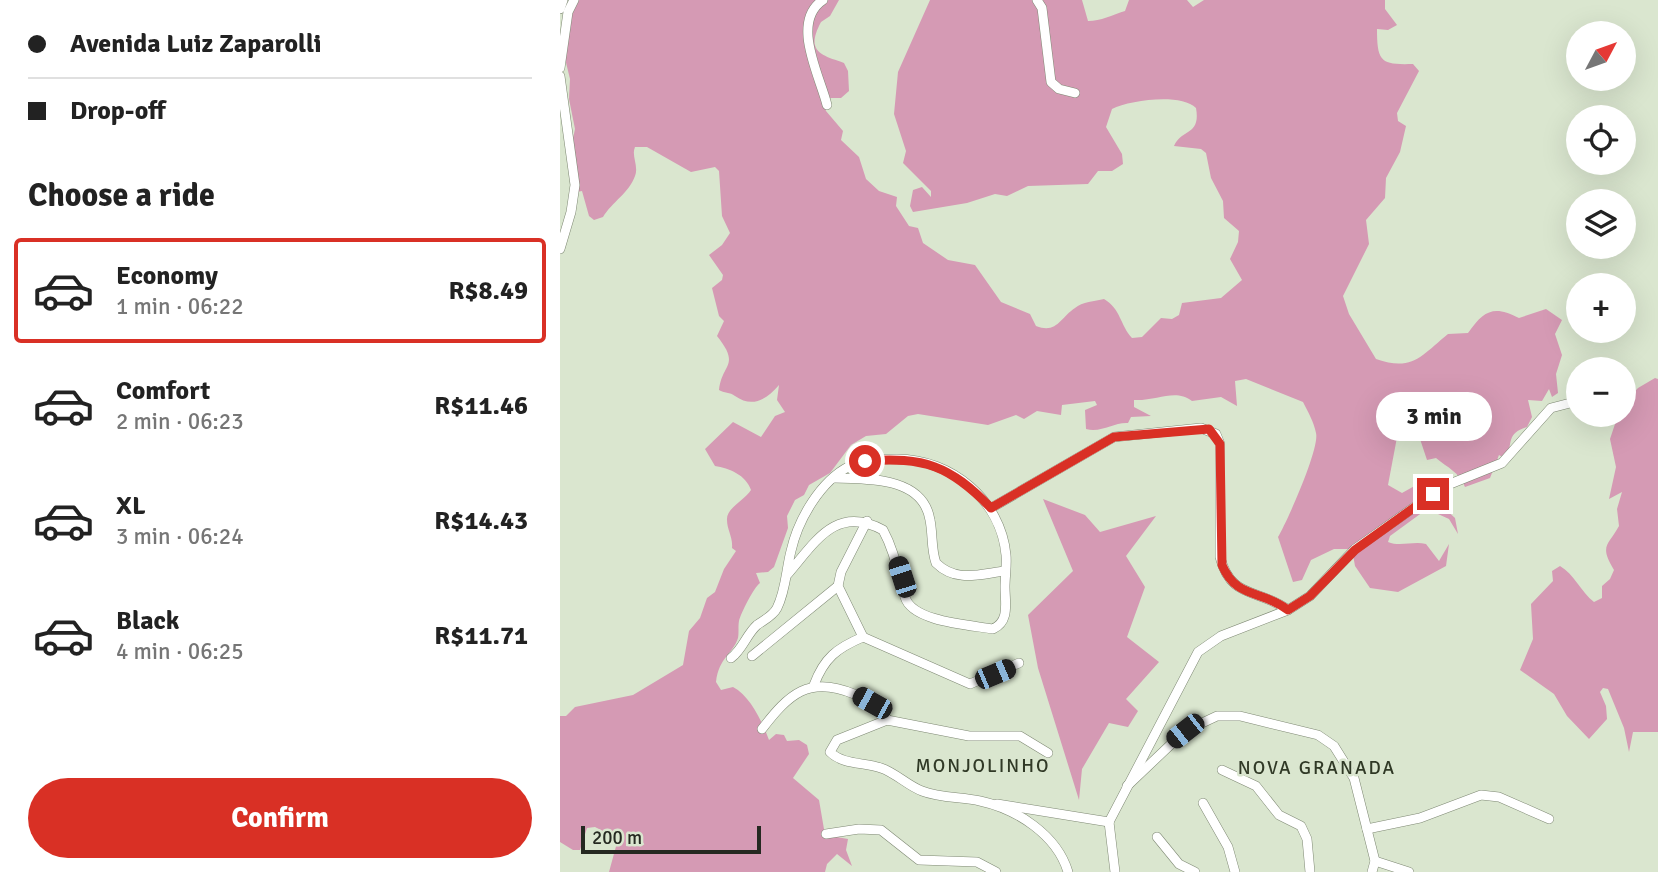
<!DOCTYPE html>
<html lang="en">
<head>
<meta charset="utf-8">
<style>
  :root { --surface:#fff; --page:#f6f6f6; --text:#222; --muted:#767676; --line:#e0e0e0; --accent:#d93025 }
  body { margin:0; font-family:Signika,sans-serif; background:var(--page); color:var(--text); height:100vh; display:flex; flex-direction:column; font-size:26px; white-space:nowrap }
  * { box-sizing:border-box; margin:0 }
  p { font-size:23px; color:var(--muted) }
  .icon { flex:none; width:38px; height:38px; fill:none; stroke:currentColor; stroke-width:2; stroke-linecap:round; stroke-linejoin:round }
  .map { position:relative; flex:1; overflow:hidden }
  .side { display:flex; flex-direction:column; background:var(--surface); width:560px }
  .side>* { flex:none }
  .banner { display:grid; align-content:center; height:154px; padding:0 28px; background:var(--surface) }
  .needle { width:46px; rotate:49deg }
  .controls { position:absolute; left:1006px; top:21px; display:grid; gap:14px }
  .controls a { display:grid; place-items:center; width:70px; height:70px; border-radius:50%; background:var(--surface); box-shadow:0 7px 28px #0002; font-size:35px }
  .scale { position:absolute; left:21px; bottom:18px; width:180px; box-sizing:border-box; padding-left:7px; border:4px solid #252921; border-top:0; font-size:19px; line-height:24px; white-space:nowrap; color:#252921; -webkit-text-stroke:5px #dae6cf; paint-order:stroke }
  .end { position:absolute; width:32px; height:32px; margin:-16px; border:9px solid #d93025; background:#fff; box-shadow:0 0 0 4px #fff }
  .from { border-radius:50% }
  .bubble { position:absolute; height:49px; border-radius:24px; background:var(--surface); box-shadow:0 7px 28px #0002; font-size:23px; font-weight:700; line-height:49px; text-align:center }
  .car { position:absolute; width:21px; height:42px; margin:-21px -10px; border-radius:9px; box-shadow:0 0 5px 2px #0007; background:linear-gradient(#222 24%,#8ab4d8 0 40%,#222 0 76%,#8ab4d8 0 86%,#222 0) }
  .banner b { display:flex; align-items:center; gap:24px; height:66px; font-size:26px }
  .banner b+b { border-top:2px solid var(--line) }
  .banner i { width:18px; height:18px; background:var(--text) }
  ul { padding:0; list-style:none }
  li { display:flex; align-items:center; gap:21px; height:105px; margin:0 14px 10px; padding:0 14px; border:4px solid transparent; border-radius:7px }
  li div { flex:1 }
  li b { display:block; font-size:26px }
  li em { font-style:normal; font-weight:700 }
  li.current { border-color:var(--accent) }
  li>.icon { width:63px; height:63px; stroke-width:1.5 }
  h2 { padding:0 28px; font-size:32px; line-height:84px }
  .cta { display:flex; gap:14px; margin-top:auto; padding:14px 28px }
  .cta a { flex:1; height:80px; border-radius:42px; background:var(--accent); color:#fff; font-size:28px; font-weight:700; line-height:80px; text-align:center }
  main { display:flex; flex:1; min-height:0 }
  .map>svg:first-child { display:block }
  .forest { fill:#d59ab4 }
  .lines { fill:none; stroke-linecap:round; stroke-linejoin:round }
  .minor-casing { stroke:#7e8873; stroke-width:10 }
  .minor { stroke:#fff; stroke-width:9 }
  .route { stroke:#d93025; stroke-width:9 }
  .labels { text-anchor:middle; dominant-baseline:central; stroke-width:5; stroke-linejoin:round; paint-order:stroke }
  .neighbourhood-label { font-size:19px; letter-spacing:2px; fill:#303926; stroke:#dae6cf }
</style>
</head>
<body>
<main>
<section class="side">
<div class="banner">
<b><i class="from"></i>Avenida Luiz Zaparolli</b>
<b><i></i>Drop-off</b>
</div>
<h2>Choose a ride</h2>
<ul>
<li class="current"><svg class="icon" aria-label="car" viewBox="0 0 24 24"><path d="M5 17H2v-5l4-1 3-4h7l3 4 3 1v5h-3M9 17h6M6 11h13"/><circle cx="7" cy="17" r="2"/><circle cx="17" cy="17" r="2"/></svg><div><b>Economy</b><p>1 min · 06:22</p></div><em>R$8.49</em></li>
<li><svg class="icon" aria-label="car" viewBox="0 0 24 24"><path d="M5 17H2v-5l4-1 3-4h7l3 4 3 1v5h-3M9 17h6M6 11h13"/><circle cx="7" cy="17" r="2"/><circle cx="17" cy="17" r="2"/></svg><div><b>Comfort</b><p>2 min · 06:23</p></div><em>R$11.46</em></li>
<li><svg class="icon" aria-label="car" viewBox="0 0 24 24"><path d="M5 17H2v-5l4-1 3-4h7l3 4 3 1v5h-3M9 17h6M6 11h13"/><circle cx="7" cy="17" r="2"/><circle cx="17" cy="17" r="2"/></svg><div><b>XL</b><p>3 min · 06:24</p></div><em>R$14.43</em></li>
<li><svg class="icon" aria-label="car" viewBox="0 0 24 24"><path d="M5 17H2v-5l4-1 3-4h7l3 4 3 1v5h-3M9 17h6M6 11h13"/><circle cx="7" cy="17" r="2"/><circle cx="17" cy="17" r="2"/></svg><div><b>Black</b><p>4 min · 06:25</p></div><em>R$11.71</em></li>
</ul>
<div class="cta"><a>Confirm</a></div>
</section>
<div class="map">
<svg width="1098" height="872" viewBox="0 0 1098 872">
  <rect width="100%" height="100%" fill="#dae6cf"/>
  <!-- forest -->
  <g class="forest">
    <path d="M12 0H279L270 16 261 22C245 52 261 55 284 63L288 71 289 91 281 98H271L263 102 266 111 283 131 281 140 299 157 306 179 319 191 337 197 336 206 349 226 358 228 363 243 388 260 415 265 441 302 470 314 476 326C497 334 500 318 515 308 522 302 535 301 544 299 561 309 560 325 572 338L582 337 601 318 612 319 619 315 622 303 661 298 682 280 670 259 678 242 679 231 664 218 663 201 651 178 646 153 641 149 614 146C621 129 641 136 636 108 621 93 570 100 552 109L546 127 562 154 563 164 552 171H538L528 184 468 186 447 196 435 194 407 203 353 212 350 206 353 190 362 187 371 197V191L343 163 346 151 334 114 338 72 370 0H522L528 21C541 21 552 15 565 11L569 0H627L633 7 644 0H825V9L837 25 828 30 817 29C817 62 821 65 853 64L859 71 837 113 838 121 846 126 840 152 826 178 825 198 806 220 809 244 783 296 789 314 816 359C853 372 862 355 888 334L908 333C924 310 934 305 959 318L986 309 1002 320 995 334 1002 355 996 374 998 393 992 397 989 389 982 401 968 400 972 417 967 427C947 433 952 442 947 460L939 455 930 478 905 487C899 472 888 468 876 458L867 460 860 439 848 441 844 437 845 431 838 432 828 485 842 493 858 484 895 518 898 534 889 519 867 509 830 536 828 542C840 547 853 541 866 544L879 561 889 544 886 566 838 592 810 588 795 566 792 549H774L751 560 742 580 733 582 718 537C727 522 760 448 756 433 754 422 748 412 743 402L686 379 675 381 677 406 661 397 632 401C615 388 598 401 574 400V407L591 416 571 417 568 423C554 422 542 433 526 429L525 410 537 405 535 401 502 405 501 415 477 411 464 419 456 415 428 425 358 414 348 416 326 434 306 436 291 445 270 473 249 485 244 495 235 500 227 516 228 528 214 567 208 572 196 573 200 583C194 587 181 613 179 621 178 626 179 633 178 638 173 654 159 657 156 682L161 690 173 687C190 696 202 721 209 740L216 734 224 735 227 741 239 740 247 745 249 754 233 778 259 800 265 835 288 839 286 850 292 866 277 854 267 864 265 872H49L58 839 35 827 27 828 20 850H13L0 842V716H6L15 707 73 695 123 665 129 631 140 618 147 598 155 592 164 569 176 551 172 548C173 537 167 530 167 520 166 508 185 500 191 490 186 475 169 468 155 466L145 449 173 422 201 437 215 416 225 412 217 400 219 385C206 400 192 408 175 396 170 392 164 393 159 390 162 363 181 366 157 336L164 321 159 316 152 288 162 280 163 275 149 255 162 245 170 233 162 216 159 171 155 167 131 172 87 147H75C71 156 79 166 75 176 69 193 52 202 43 217L34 220 29 216 22 191 17 192 11 148 15 129 9 99 10 79 1 42Z"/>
    <path d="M1095 378 1098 379V732H1073L1069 752 1064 728 1048 689 1043 688 1040 692 1046 706 1047 719 1029 739 1007 716 994 694 960 670 973 639 971 604 993 581 992 571 1000 566C1014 574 1021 592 1034 602L1042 598V586L1050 579 1054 570C1039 545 1048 546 1059 526L1057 509 1062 492 1049 499 1056 467 1050 439 1058 415H1064V403L1078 388Z"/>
    <path d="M483 499 525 515 540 532 596 516 566 556 585 587 567 637 599 662 566 699 578 711 568 727 549 723 522 769 519 800 478 668 468 615 513 571Z"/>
  </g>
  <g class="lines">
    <defs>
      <g id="minor">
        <path d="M263 0C230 22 260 76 267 105"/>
        <path d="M477 0 482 8 491 82 499 89 515 93"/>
        <path d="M0 9 3 0"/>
        <path d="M0 68 8 12 14 0"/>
        <path d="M0 76 15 185 11 212 0 249"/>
        <path d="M274 478C306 479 363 476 370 520 373 535 371 549 376 563 396 583 420 574 445 571"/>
        <path d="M431 508 554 437 641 428 656 434 660 444V557C671 600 699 588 728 610L750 596 795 549 873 494 890 484 942 463 991 408 1018 401"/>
        <path d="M303 637 278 586 281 572 307 521"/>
        <path d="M192 656 278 586"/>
        <path d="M171 658C183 649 186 635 197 625 204 620 213 616 217 608 226 590 226 570 231 551 238 520 260 481 290 466 304 459 322 459 337 459 391 459 441 500 446 555 447 565 445 577 445 587 445 603 450 621 433 629 411 625 352 622 345 597 338 574 335 552 323 530 275 504 255 543 226 576"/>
        <path d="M254 685C264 658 277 648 303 637L410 684 459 663"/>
        <path d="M202 729C229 694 249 675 294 694 307 700 321 706 327 720"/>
        <path d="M488 753 460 736H409L327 720 277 740 270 752C283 765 304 762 321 768 336 773 348 786 362 791 380 798 402 797 420 801 457 809 497 835 508 872"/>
        <path d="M662 770 696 786 719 815 741 826 747 839 750 872"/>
        <path d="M567 786 625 731 657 716H680L758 735 774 746 794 778 815 861 812 872"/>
        <path d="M643 803 668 847 675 872"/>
        <path d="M437 804 549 822"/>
        <path d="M549 822 638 652 661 636 728 610"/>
        <path d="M549 822 555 872"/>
        <path d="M807 829 860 818 921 795 939 797 989 819"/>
        <path d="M266 834 299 829 321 830 359 860 417 862 436 872"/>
        <path d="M597 837 619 864 635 872"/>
        <path d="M815 861 849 872"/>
      </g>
    </defs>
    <!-- minor casing -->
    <use href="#minor" class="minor-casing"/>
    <!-- minor -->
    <use href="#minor" class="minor"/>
  </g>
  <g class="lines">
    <!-- route -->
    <path class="route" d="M305 461C365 457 389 465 431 508L554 437 649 429 660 444 662 565C677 600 701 589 728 610L750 596 795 550 873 494"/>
  </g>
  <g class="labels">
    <!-- neighbourhood labels -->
    <g class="neighbourhood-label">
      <text x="423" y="766">MONJOLINHO</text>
      <text x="757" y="768">NOVA GRANADA</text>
    </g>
  </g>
</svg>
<div class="controls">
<a><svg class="needle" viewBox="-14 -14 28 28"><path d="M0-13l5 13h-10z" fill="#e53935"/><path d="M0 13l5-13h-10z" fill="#767676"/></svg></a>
<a><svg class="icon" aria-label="locate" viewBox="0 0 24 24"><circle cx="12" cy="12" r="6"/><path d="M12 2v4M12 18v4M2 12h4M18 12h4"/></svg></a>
<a><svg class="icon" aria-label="layers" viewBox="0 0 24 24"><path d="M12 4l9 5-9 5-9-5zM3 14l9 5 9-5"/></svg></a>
<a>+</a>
<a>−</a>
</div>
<div class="scale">200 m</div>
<i class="end from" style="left:305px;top:461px"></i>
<i class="end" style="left:873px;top:494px"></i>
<div class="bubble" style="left:816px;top:392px;width:116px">3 min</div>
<i class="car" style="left:342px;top:577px;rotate:342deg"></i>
<i class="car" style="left:435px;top:674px;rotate:67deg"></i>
<i class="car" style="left:312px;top:703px;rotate:299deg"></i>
<i class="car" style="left:625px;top:731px;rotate:232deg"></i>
</div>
</main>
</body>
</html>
